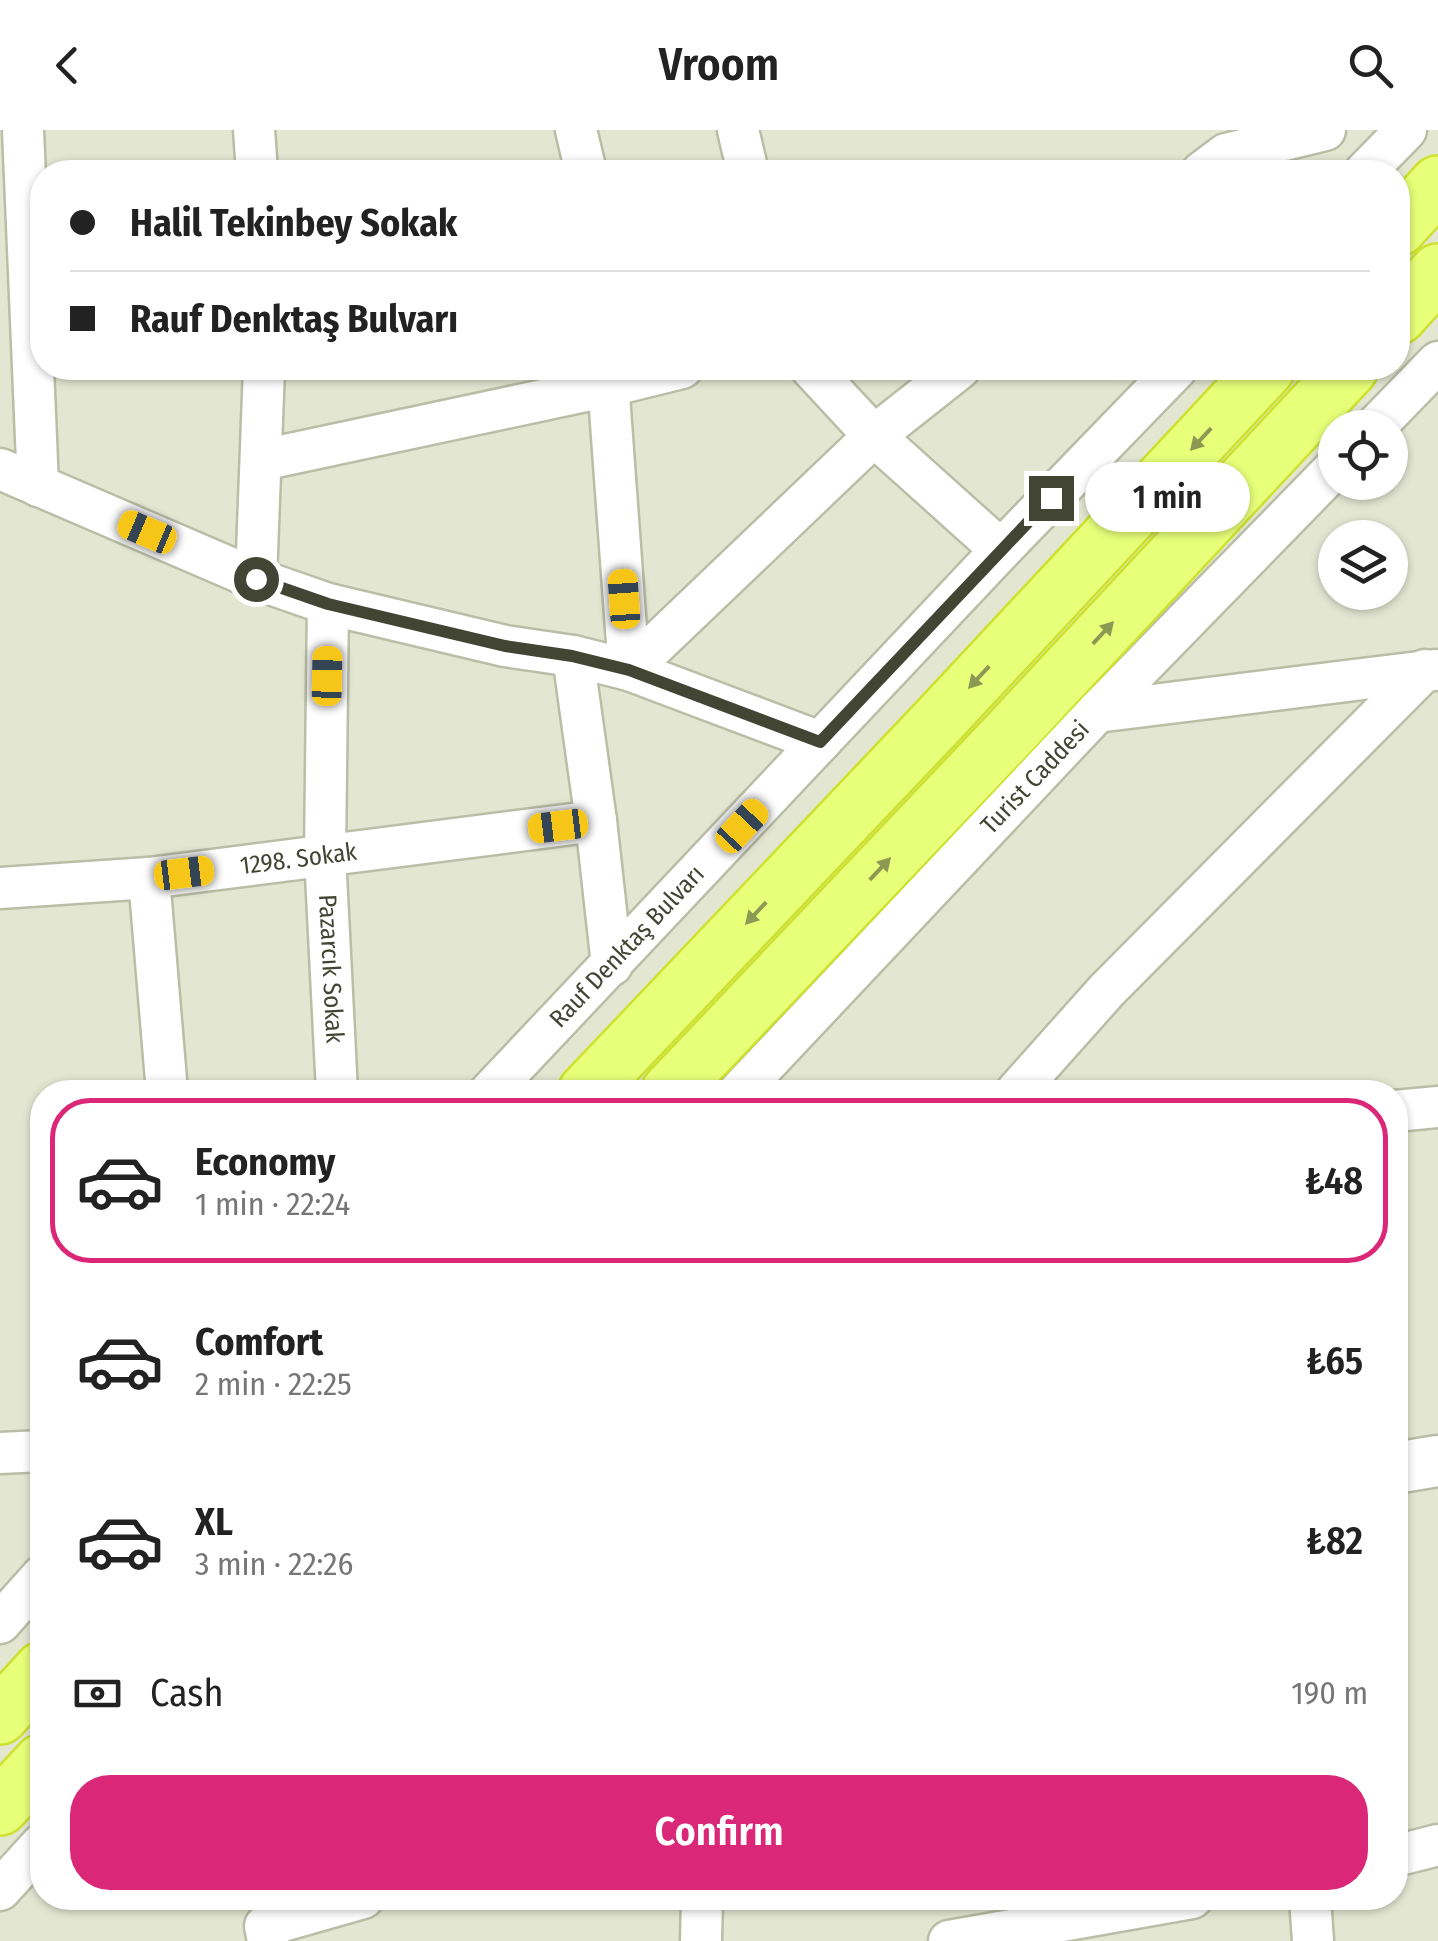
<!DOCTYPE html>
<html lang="en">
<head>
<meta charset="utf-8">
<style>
  :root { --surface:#fff; --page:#f2f2f2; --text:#222; --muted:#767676; --line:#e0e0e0; --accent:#db2777 }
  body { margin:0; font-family:"Fira Sans Condensed",sans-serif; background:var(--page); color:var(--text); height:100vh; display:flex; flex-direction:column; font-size:38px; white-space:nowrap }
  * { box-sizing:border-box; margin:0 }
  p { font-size:32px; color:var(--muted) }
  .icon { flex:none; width:55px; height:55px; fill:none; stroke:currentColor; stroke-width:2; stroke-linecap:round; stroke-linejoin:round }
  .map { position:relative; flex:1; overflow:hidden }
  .panel { position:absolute; left:30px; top:950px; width:1378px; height:830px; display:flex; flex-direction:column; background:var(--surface); border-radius:40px; box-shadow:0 2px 8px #0004 }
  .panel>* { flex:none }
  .guide { position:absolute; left:30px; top:30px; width:1380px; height:220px; border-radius:40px; box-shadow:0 2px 8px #0004; display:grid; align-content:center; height:220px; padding:0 40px; background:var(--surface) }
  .fabs { position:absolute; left:1318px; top:280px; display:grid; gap:20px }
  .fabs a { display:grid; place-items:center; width:90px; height:90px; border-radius:50%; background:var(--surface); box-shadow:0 2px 8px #0004; font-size:50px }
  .end { position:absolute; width:45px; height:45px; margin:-22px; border:12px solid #434534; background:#fff; box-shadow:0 0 0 5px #fff }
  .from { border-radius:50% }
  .bubble { position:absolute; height:70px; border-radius:35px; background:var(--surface); box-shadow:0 2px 8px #0004; font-size:32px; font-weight:600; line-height:70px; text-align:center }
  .car { position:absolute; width:30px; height:60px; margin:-30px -15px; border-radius:12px; box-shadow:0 0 8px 2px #0007; background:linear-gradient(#f5c518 24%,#345 0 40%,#f5c518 0 76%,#345 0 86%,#f5c518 0) }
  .guide b { display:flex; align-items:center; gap:35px; height:95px; font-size:38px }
  .guide b+b { border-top:2px solid var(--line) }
  .guide i { width:25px; height:25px; background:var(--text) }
  ul { padding:18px 0 0; list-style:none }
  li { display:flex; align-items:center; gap:30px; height:165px; margin:0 20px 15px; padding:0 20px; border:5px solid transparent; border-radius:40px }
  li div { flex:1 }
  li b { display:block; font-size:38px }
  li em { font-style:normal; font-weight:600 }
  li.on { border-color:var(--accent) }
  li>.icon { width:90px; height:90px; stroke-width:1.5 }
  .pay { display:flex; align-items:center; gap:25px; height:110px; padding:0 40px; font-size:38px }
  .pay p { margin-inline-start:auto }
  .primary-button { display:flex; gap:20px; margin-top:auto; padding:20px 40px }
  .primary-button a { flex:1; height:115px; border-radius:40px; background:var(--accent); color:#fff; font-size:40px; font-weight:600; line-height:115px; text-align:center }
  header { display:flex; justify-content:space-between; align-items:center; height:130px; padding:0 40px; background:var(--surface); font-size:45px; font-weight:600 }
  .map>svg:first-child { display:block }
  .residential { fill:#e3e7d2; fill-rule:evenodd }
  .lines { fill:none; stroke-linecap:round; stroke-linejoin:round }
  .minor-casing { stroke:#bbbea6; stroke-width:45 }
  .tertiary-casing { stroke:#bbbea6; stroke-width:55 }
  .trunk-casing { stroke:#cde12f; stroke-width:60 }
  .minor { stroke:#fff; stroke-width:40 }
  .tertiary { stroke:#fff; stroke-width:50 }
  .trunk { stroke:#e8ff79; stroke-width:55 }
  .oneway { fill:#8d9953 }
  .route { stroke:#434534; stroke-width:12 }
  .labels { text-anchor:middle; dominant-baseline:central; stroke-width:8; stroke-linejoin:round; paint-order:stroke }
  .street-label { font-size:25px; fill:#434534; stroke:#fff }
</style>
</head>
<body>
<header><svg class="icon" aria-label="back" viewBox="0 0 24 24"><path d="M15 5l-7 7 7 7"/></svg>Vroom<svg class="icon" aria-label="search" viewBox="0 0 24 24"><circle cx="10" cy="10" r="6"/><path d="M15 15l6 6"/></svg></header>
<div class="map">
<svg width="1438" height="1811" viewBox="0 0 1438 1811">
  <rect width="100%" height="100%" fill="#f0f3e4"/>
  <!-- residential -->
  <path class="residential" d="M0 0H1438V1811H0ZM42 42H1398V238H42ZM1335 298H1390V352H1335ZM1335 408H1390V462H1335ZM42 962H1395V1768H42Z"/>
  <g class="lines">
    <defs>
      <g id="minor">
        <path d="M23 0 38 356"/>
        <path d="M254 0 257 42"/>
        <path d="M576 0 586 42"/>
        <path d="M738 0 748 42"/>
        <path d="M1202 42 1226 24 1325 0"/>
        <path d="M1365 42 1406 0"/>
        <path d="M607 238 629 540"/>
        <path d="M811 238 874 306 1001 420"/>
        <path d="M1374 298 1438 232"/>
        <path d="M262 330 609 256 682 238"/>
        <path d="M0 339 256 449 328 474 505 516 573 526 629 540 820 612"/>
        <path d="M256 449 264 238"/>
        <path id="s1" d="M328 474 325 725 337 962"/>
        <path d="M573 526 596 691 612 835"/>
        <path d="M629 540 874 306 960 238"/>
        <path d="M1097 582 1435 540"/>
        <path d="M149 748 167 962"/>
        <path id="s2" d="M0 758 149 748 596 691"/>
        <path id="s3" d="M490 962 1001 420 1177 238"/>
        <path id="s4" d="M739 962 1097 582 1335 338"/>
        <path d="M1016 962 1107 860 1425 540"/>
        <path d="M1395 981 1438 977"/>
        <path d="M0 1323 42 1321"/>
        <path d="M0 1493 42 1446"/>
        <path d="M1395 1726 1438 1715"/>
        <path d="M0 1760 42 1714"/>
        <path d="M1310 1768 1313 1811"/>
        <path d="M268 1811 265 1796 363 1768"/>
        <path d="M701 1811 702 1768"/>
        <path d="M949 1811 1192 1768"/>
      </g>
      <path id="tertiary" d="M1395 1338 1438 1331"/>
      <g id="trunk">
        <path d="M1398 98 1438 54"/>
        <path d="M1398 186 1438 142"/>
        <path d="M586 962 942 587 1267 238"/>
        <path d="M669 962 1007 606 1350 238"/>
        <path d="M0 1586 42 1540"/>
        <path d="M0 1677 42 1632"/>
      </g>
    </defs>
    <!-- minor casing -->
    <use href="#minor" class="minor-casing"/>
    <!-- tertiary casing -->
    <use href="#tertiary" class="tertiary-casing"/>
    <!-- trunk casing -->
    <use href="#trunk" class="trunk-casing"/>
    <!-- minor -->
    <use href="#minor" class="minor"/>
    <!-- tertiary -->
    <use href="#tertiary" class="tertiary"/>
    <!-- trunk -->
    <use href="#trunk" class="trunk"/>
  </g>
  <!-- one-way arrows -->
  <defs><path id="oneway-solid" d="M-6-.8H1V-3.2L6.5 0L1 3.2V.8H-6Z" transform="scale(2.5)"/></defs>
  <g class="oneway">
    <use href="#oneway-solid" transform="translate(1201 309) rotate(133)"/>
    <use href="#oneway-solid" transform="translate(1103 503) rotate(-47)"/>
    <use href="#oneway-solid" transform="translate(979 547) rotate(133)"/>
    <use href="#oneway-solid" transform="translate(880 739) rotate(-47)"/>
    <use href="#oneway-solid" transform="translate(756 783) rotate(133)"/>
  </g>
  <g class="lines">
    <!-- route -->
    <path class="route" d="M256 449 328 474 505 516 572 526 629 540 820 612 1051 368"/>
  </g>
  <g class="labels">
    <!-- street labels -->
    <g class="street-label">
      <text stroke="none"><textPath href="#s4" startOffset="432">Turist Caddesi</textPath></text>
      <text stroke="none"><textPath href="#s2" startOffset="300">1298. Sokak</textPath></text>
      <text stroke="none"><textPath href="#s3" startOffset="200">Rauf Denktaş Bulvarı</textPath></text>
      <text stroke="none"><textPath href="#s1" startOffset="365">Pazarcık Sokak</textPath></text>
    </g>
  </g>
</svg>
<div class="fabs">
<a><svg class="icon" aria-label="locate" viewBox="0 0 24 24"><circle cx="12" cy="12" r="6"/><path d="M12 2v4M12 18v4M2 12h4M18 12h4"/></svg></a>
<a><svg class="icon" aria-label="layers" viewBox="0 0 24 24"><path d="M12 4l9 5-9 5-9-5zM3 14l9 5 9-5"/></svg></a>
</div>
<i class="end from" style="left:256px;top:449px"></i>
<i class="end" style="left:1051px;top:368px"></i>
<div class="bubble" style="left:1085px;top:332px;width:165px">1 min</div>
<i class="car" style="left:147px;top:402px;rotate:293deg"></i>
<i class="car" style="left:624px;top:469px;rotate:356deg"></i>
<i class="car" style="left:327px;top:546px;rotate:1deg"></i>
<i class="car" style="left:558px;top:696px;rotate:263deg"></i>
<i class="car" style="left:742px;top:696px;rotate:43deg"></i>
<i class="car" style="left:184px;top:743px;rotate:83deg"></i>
<div class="guide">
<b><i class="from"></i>Halil Tekinbey Sokak</b>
<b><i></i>Rauf Denktaş Bulvarı</b>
</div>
<section class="panel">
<ul>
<li class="on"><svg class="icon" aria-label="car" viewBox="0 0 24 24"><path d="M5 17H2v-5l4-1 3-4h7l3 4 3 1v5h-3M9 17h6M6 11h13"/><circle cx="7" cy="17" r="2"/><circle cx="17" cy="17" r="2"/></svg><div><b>Economy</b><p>1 min · 22:24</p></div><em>₺48</em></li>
<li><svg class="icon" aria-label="car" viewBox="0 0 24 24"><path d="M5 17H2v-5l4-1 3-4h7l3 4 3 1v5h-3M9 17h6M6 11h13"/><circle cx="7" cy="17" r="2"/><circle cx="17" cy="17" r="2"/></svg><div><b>Comfort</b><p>2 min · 22:25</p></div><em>₺65</em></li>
<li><svg class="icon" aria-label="car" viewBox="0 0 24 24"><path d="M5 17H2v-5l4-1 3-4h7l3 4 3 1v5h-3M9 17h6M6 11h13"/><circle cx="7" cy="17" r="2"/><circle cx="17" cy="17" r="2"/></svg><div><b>XL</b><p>3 min · 22:26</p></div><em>₺82</em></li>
</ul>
<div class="pay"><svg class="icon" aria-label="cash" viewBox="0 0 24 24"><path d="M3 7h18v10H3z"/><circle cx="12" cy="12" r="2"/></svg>Cash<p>190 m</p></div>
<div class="primary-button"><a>Confirm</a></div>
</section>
</div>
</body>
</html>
